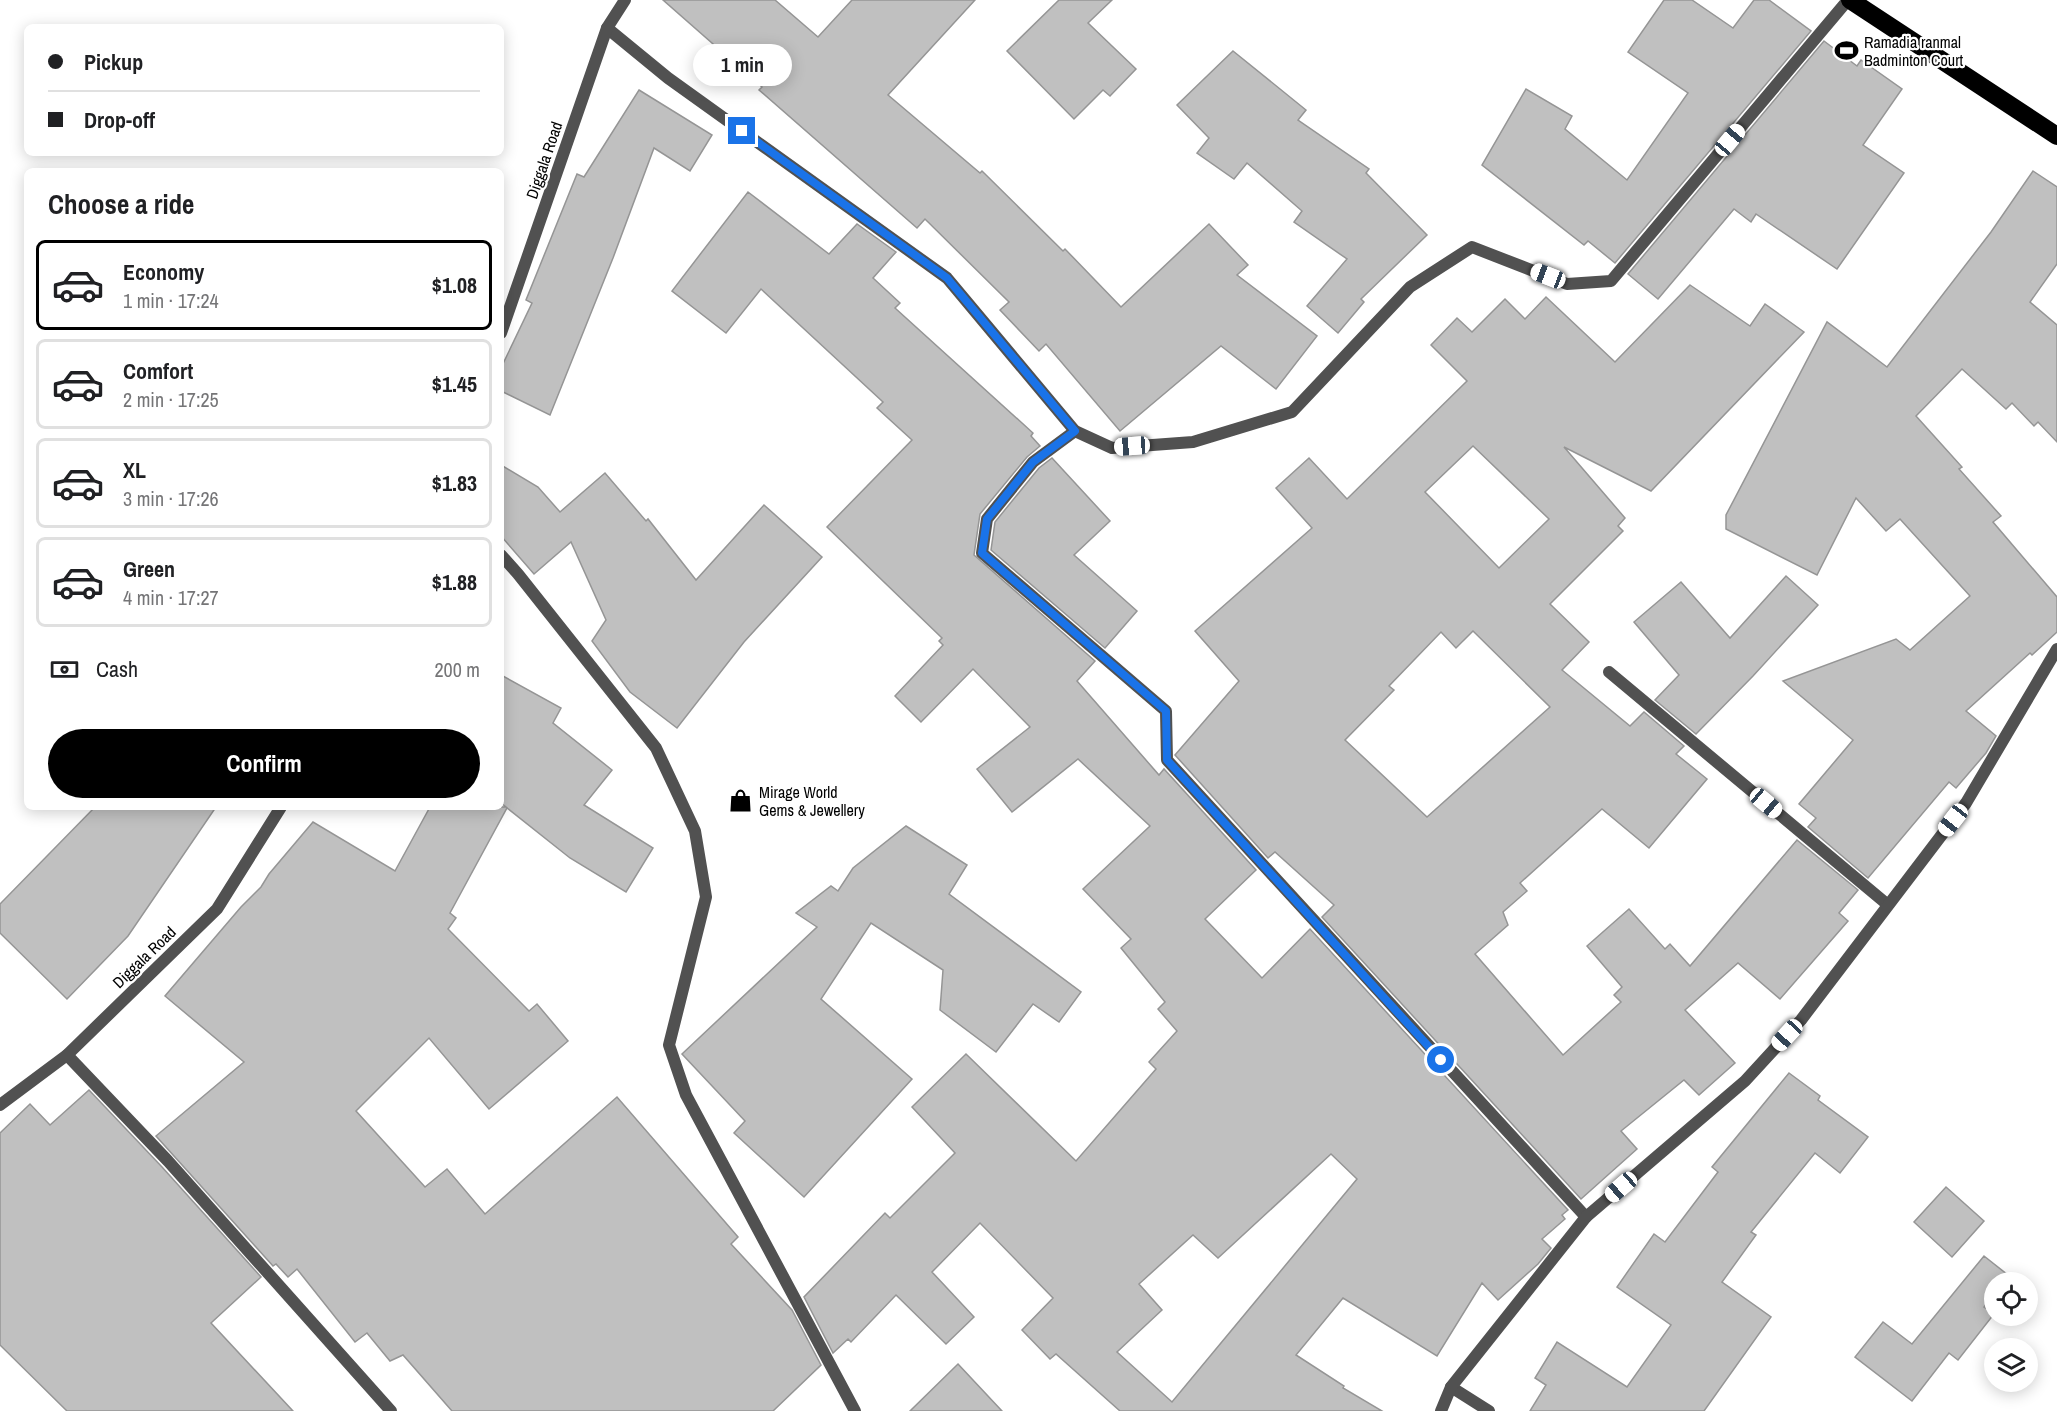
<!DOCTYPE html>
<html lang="en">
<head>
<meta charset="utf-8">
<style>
  :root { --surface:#fff; --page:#f6f6f6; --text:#202124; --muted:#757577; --line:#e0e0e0; --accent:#000 }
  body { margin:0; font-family:"Archivo Narrow",sans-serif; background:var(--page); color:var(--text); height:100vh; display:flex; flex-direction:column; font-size:22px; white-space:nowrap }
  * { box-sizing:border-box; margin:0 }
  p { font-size:20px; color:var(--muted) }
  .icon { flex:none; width:33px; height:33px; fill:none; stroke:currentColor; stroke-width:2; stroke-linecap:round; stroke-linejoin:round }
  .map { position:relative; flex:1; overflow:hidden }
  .drawer { position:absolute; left:24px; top:168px; width:480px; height:642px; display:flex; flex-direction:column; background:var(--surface); border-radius:9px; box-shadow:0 3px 15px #0003 }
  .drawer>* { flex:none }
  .guide { position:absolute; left:24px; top:24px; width:480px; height:132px; border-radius:9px; box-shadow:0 3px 15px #0003; display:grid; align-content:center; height:132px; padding:0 24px; background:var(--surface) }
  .fabs { position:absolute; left:1984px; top:1272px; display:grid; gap:12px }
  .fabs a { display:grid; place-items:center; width:54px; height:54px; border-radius:50%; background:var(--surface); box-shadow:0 3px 15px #0003; font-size:30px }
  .end { position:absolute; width:27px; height:27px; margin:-14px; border:8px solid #1a73e8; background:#fff; box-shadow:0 0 0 3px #fff }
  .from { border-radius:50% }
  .bubble { position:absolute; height:42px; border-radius:21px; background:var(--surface); box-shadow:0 3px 15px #0003; font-size:20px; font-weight:700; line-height:42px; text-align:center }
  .car { position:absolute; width:18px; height:36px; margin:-18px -9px; border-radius:8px; box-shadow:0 0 4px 2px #0007; background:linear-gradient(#fff 24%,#345 0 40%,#fff 0 76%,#345 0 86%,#fff 0) }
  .guide b { display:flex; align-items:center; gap:21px; height:57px; font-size:22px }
  .guide b+b { border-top:2px solid var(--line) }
  .guide i { width:15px; height:15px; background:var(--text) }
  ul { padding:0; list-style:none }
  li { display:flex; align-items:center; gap:18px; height:90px; margin:0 12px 9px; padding:0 12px; border:3px solid var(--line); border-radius:9px }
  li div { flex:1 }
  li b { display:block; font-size:22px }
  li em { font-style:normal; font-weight:700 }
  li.current { border-color:var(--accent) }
  li>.icon { width:54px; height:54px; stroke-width:1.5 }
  h2 { padding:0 24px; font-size:27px; line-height:72px }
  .pay { display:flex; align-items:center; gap:15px; height:66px; padding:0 24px; font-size:22px }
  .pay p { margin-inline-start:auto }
  .primary-button { display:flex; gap:12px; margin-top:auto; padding:12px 24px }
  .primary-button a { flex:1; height:69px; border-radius:36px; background:var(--accent); color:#fff; font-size:24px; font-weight:700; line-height:69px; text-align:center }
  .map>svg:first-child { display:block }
  .building { fill:#c0c0c0; stroke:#959595; stroke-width:1.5; fill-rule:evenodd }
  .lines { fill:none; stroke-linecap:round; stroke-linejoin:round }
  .street { stroke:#515151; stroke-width:12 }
  .highway { stroke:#000; stroke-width:18 }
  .route { stroke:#1a73e8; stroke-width:8 }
  .labels { text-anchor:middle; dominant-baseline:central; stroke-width:4.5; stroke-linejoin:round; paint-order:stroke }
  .poi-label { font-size:16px; fill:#000; stroke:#fff; text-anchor:start }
  .street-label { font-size:16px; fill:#000; stroke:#fff }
</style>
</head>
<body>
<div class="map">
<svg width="2057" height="1411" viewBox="0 0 2057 1411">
  <rect width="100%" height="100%" fill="#fff"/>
  <!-- building -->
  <g class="building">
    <path d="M663 0H775L818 37 852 0H975L888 95 980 173 982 171 1063 251 1065 249 1121 307 1209 224 1248 265 1237 275 1317 336 1276 389 1221 346 1120 431 1046 344 1039 351 1000 310 1009 302 925 219 917 228 759 90 762 87Z"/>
    <path d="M1059 0H1112L1088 23 1136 69 1110 96 1103 90 1074 119 1007 51Z"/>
    <path d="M1664 0H1692L1733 28 1754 0H1769L1811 31 1615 263 1588 241 1584 245 1482 165 1526 89 1572 116 1565 129 1627 180 1688 93 1628 52Z"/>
    <path d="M1824 41 1857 66 1861 60 1902 89 1863 145 1904 173 1837 269 1756 214 1751 222 1734 209 1658 299 1628 274Z"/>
    <path d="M1233 51 1306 110 1298 120 1369 169 1366 173 1427 235 1361 299 1364 302 1338 333 1307 306 1347 259 1294 222 1302 211 1247 163 1234 179 1197 153 1209 138 1177 105Z"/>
    <path d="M639 90 712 135 690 171 654 148 613 258 550 415 501 391V368L532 303 526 300 577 174 584 177Z"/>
    <path d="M2033 171 2057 187V264L2030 302 2057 325V442L2038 422 2034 426 2012 403 2006 409 1962 369 1916 416 1962 467 1959 469 2001 516 1993 522 2057 597V632L2032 655 2030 653 1966 711 1996 736 1986 753 1956 788 1949 782 1868 878 1808 827 1816 818 1799 804 1853 740 1783 681 1896 639 1910 650 1970 596 1900 519 1886 531 1856 498 1817 575 1726 529V515L1827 322 1887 367 1991 232Z"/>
    <path d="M748 192 829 254 857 224 896 252 873 278 900 303 895 308 1033 433 1031 436 1040 446 1027 457 980 514 974 555 1095 661 1077 681 1159 775 1164 769 1256 870 1205 919 1262 978 1310 929 1568 1210 1562 1215 1565 1219 1542 1239 1551 1248 1538 1264 1498 1300 1482 1283 1437 1356 1343 1298 1296 1355 1344 1386 1343 1388 1382 1411H1120L1056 1354 1050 1359 1022 1330 1053 1298 980 1223 932 1272 974 1317 946 1344 896 1295 851 1342 848 1339 833 1353 804 1297 885 1213 890 1218 955 1153 912 1107 966 1054 1076 1161 1156 1069 1149 1062 1177 1031 1158 1009 1165 1002 1121 948 1131 939 1083 889 1150 826 1078 759 1012 812 977 769 1030 727 973 669 921 722 895 696 943 645 939 641 942 638 827 527 912 440 877 408 883 402 761 289 726 333 672 291ZM1331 1154 1357 1179 1172 1402 1117 1352 1162 1310 1139 1284 1193 1235 1218 1258Z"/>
    <path d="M1690 285 1750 326 1765 304 1804 332 1651 491 1564 447 1625 518 1618 526 1623 531 1550 604 1589 642 1562 670 1630 726 1644 712 1684 746 1676 754 1707 779 1649 848 1602 809 1520 883 1527 891 1503 912 1508 925 1475 954 1563 1055 1621 1002 1614 995 1622 987 1587 946 1629 909 1665 949 1670 944 1690 966 1797 840 1858 890 1839 913 1848 921 1780 999 1738 963 1685 1010 1735 1063 1699 1095 1684 1080 1621 1131 1637 1149 1581 1199 1322 917 1334 905 1275 852 1268 858 1175 755 1239 681 1195 631 1312 528 1276 488 1309 458 1347 499 1467 381 1431 345 1457 318 1472 332 1505 299 1525 319 1546 297 1615 362ZM1473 446 1549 519 1499 568 1425 492ZM1473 631 1550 707 1427 817 1345 740 1394 690 1389 686 1441 632 1456 648Z"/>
    <path d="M1052 458 1110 521 1074 555 1137 611 1105 648 991 550 995 522 1039 468Z"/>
    <path d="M501 465 538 487 560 512 605 473 646 521 648 519 696 580 764 505 822 557 744 642 677 728 630 692 592 641 606 620 571 542 534 574 501 536Z"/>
    <path d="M1786 576 1818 605 1753 676 1696 734 1655 700 1679 675 1634 622 1681 582 1730 638Z"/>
    <path d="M501 675 561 708 553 723 612 770 584 805 653 848 626 892 570 858 507 808 450 913 456 918 448 929 529 1011 537 1004 568 1041 489 1109 429 1038 356 1111 425 1187 447 1169 485 1214 617 1097 738 1237 731 1244 792 1310 821 1365 773 1411H452L403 1355 390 1361 367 1333 355 1342 297 1269 288 1277 276 1264 273 1266 156 1136 244 1062 165 996 241 907 261 887 269 874 313 822 395 871 430 807H506L501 803Z"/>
    <path d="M95 807H216L128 936 67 999 0 933V904Z"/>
    <path d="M906 826 967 865 949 894 1081 992 1059 1022 1033 1004 996 1052 940 1010 943 970 871 923 821 999 912 1079 804 1197 734 1133 745 1121 682 1054 817 927 796 913 831 886 838 891 853 868Z"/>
    <path d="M1789 1073 1820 1096 1818 1100 1868 1137 1840 1173 1815 1153 1751 1232 1756 1235 1722 1282 1771 1317 1704 1411H1530L1546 1385 1535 1378 1557 1342 1627 1387 1671 1325 1617 1287 1654 1234 1665 1242 1718 1172 1712 1167Z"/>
    <path d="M89 1090 162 1167 261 1277 211 1323 293 1411H67L0 1345V1133L30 1104 50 1125Z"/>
    <path d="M1946 1187 1984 1221 1952 1257 1914 1222Z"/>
    <path d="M1984 1256 2008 1275 2003 1282H1995V1293L1984 1307 1994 1314 1958 1360 1949 1353 1912 1401 1855 1357 1883 1322 1912 1344Z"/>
    <path d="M958 1364 1002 1411H910Z"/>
  </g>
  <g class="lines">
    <!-- street -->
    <g class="street">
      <path d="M607 28 668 78 947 278 1075 431 1112 448 1193 442 1292 412 1410 287 1472 247 1567 284 1611 281 1848 0"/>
      <path d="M501 333 607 28 625 0"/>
      <path d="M1075 431 1033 462 987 519 982 553 1166 711 1167 760 1586 1217"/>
      <path d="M501 555 518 574 656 748 695 831 706 897 669 1045 686 1095 855 1411"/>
      <path d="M1609 672 1888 905"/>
      <path d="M67 1055 168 1161 391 1411"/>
      <path d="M0 1105 67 1055 217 909 281 807"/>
      <path d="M1451 1387 1489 1411"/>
      <path d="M1441 1411 1451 1387 1586 1217 1745 1081 1801 1020 1966 803 2057 649"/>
    </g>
    <!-- highway -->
    <path class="highway" d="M1850 0 2057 136"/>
  </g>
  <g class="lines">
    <!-- route -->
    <path class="route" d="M742 131 947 278 1075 431 1033 462 987 519 982 553 1166 711 1167 760 1441 1060"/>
  </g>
  <!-- icons -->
  <defs>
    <symbol id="stadium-bare" viewBox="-9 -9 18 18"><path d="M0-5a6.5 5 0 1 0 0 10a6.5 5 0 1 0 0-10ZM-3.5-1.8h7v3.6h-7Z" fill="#000" stroke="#fff" stroke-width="2.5" paint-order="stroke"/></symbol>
    <symbol id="shop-bare" viewBox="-9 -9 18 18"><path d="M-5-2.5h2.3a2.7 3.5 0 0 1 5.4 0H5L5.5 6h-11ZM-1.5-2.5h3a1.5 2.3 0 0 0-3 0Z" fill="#000" stroke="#fff" stroke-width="2.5" paint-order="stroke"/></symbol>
  </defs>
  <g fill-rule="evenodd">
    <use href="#stadium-bare" x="1830" y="34" width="33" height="33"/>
    <use href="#shop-bare" x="724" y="784" width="33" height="33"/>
  </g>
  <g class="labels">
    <!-- poi labels -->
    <g class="poi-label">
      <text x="1864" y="42">Ramadia ranmal<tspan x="1864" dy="18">Badminton Court</tspan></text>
      <text x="759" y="792">Mirage World<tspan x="759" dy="18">Gems &amp; Jewellery</tspan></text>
    </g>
    <!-- street labels -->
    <g class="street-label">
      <text transform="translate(544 160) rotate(-71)">Diggala Road</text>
      <text transform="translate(144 957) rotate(-44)">Diggala Road</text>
    </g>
  </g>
</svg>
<div class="fabs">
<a><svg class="icon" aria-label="locate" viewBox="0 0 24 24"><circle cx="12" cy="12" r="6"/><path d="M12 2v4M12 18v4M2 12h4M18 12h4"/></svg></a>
<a><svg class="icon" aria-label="layers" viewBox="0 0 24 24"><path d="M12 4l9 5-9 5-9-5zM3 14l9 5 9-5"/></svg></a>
</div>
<i class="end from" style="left:1441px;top:1060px"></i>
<i class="end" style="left:742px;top:131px"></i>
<div class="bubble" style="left:693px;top:44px;width:99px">1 min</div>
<i class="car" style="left:1730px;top:140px;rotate:40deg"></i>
<i class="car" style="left:1548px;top:276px;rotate:291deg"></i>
<i class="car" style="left:1132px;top:446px;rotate:266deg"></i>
<i class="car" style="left:1766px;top:803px;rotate:130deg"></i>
<i class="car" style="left:1953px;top:820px;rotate:218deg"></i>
<i class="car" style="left:1787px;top:1035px;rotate:223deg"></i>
<i class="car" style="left:1621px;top:1187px;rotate:229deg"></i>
<div class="guide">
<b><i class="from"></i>Pickup</b>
<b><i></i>Drop-off</b>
</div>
<section class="drawer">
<h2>Choose a ride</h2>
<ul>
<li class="current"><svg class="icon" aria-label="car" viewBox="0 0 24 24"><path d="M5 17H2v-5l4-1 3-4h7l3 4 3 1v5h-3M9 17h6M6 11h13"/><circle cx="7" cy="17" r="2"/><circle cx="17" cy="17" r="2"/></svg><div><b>Economy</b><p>1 min · 17:24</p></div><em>$1.08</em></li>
<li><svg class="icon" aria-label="car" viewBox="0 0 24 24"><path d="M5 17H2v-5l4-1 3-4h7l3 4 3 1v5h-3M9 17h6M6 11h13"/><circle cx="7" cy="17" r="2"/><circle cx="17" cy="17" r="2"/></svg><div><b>Comfort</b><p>2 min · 17:25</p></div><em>$1.45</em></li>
<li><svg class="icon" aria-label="car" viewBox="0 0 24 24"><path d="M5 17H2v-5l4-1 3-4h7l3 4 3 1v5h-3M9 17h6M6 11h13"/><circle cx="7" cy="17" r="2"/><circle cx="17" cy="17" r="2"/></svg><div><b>XL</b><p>3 min · 17:26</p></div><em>$1.83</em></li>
<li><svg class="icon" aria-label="car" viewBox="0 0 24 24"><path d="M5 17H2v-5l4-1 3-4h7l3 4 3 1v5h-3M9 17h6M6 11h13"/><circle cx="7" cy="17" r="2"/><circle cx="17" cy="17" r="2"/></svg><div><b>Green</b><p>4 min · 17:27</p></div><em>$1.88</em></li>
</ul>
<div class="pay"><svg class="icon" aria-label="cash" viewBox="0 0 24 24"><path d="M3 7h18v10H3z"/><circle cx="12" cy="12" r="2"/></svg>Cash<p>200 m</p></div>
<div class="primary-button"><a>Confirm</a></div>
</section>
</div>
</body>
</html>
